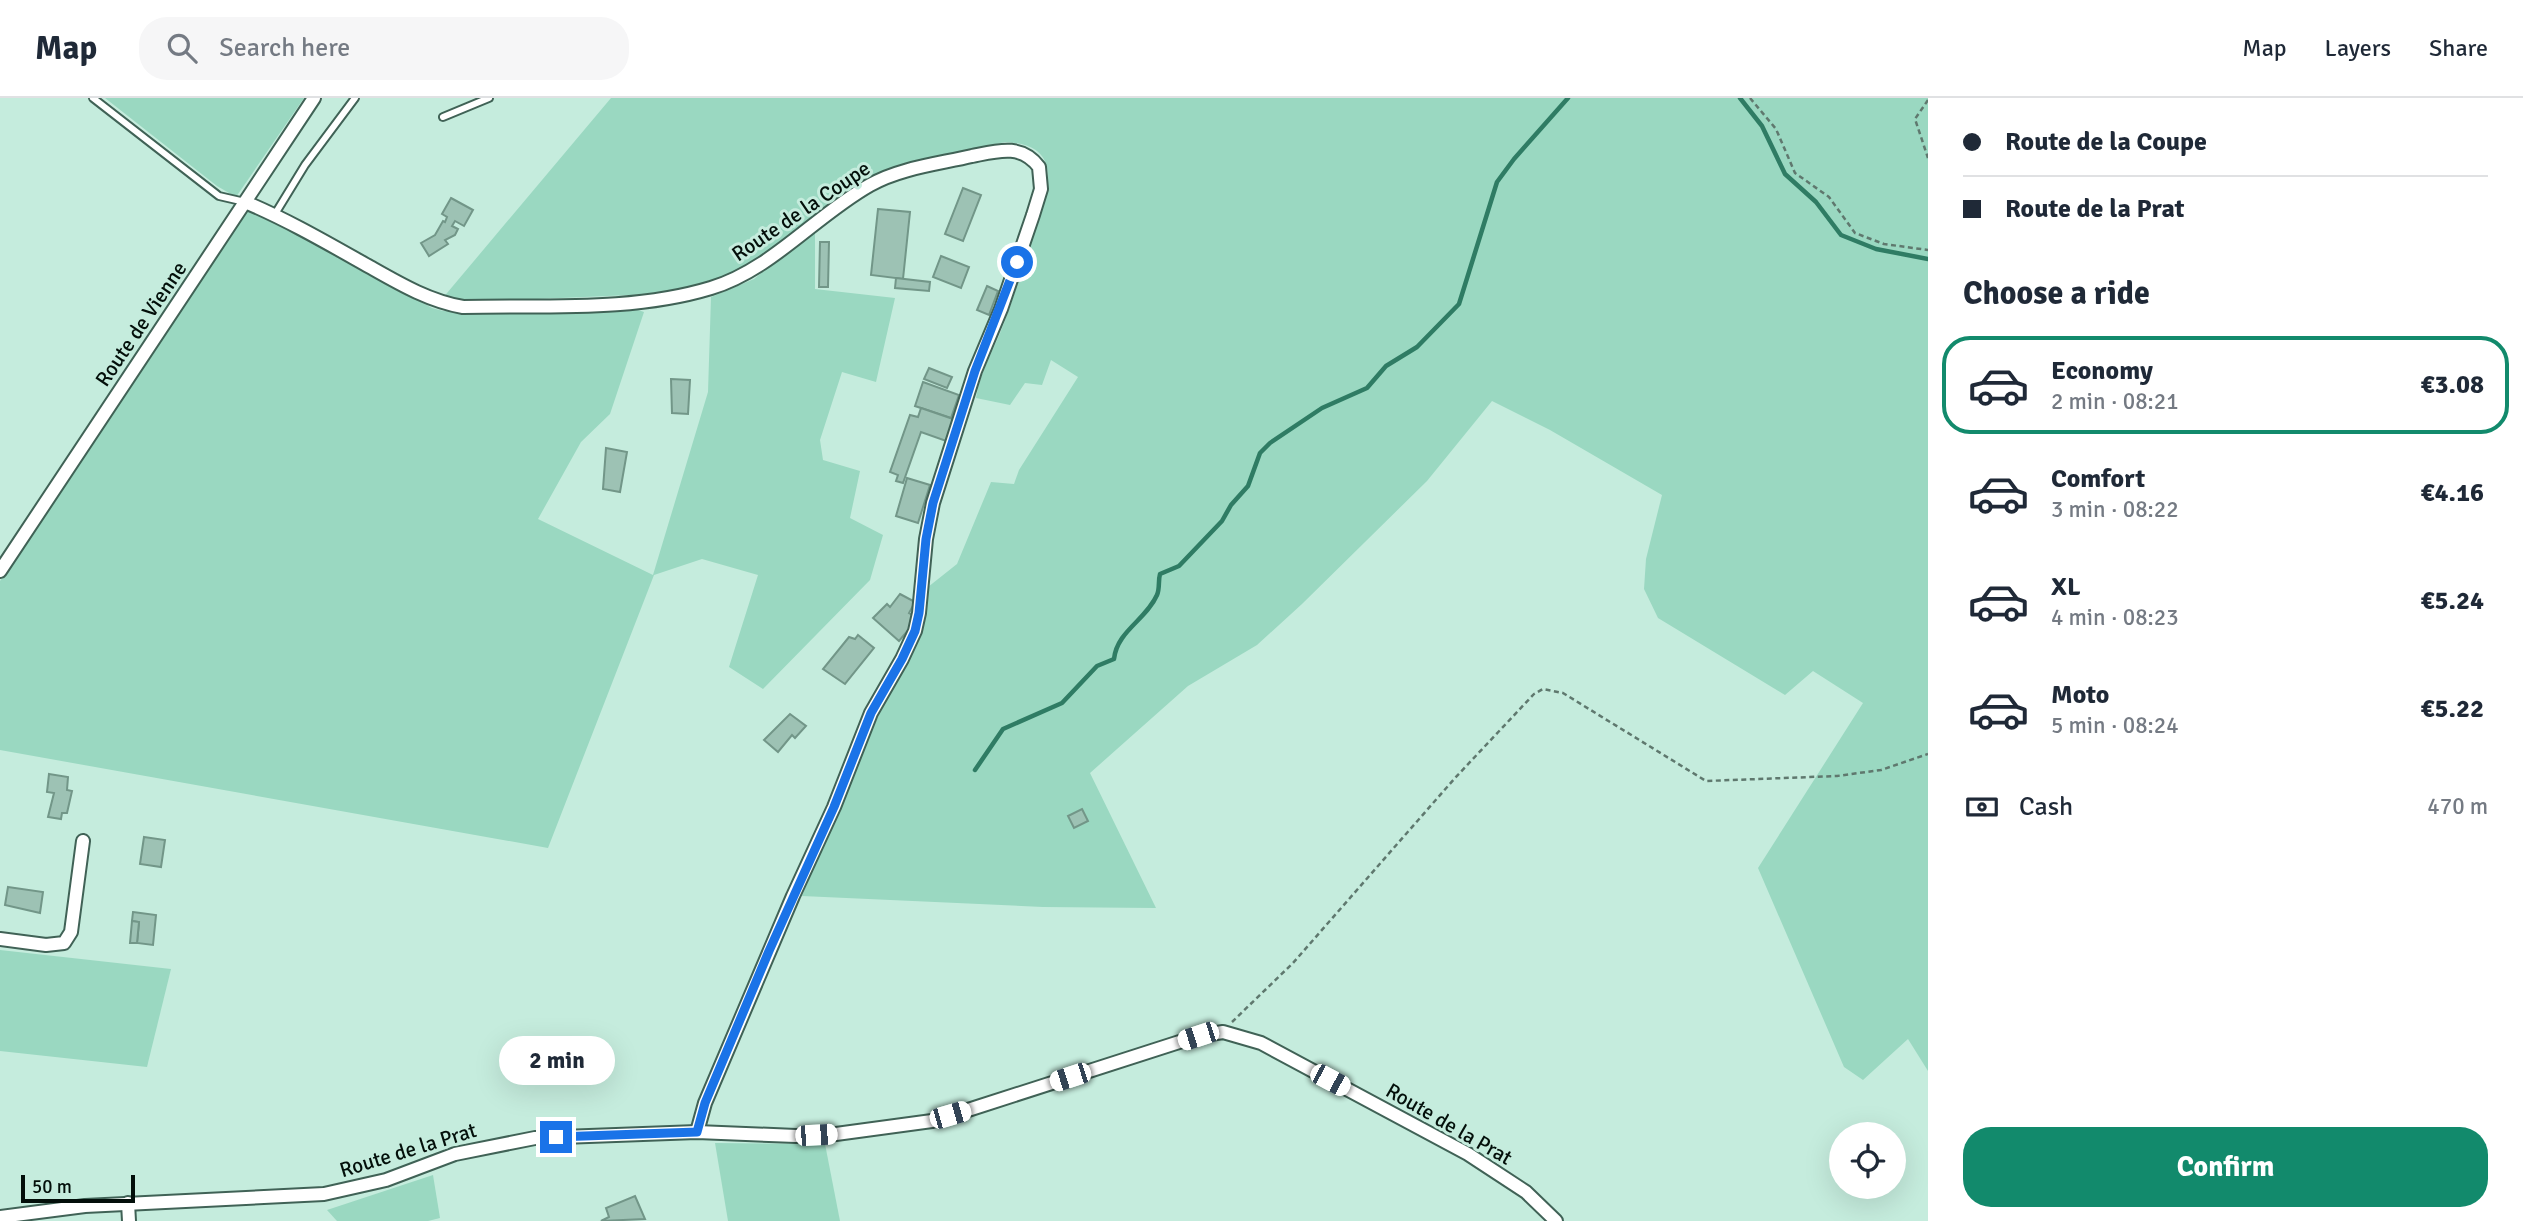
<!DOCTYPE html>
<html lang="en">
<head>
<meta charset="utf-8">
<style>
  :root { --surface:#fff; --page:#f6f6f7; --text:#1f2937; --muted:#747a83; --line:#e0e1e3; --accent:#128a6c }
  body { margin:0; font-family:Signika,sans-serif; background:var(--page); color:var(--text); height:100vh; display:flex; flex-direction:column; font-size:26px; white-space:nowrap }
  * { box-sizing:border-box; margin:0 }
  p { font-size:23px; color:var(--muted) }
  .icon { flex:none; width:38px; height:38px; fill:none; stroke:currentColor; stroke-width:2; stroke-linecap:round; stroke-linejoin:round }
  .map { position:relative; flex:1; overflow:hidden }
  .details { display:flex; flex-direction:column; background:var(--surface); width:595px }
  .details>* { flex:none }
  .hud { display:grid; align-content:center; height:154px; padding:0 35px; background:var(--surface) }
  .tools { position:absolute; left:1829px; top:1024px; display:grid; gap:14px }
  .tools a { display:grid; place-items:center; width:77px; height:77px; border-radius:50%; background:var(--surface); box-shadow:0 7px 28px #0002; font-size:35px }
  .scale { position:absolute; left:21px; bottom:18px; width:114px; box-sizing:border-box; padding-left:7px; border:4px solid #030f0a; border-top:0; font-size:19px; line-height:24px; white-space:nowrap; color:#030f0a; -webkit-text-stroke:5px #c5ecdd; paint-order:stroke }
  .end { position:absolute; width:32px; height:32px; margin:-16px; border:9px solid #1a73e8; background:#fff; box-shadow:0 0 0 4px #fff }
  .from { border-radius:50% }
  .bubble { position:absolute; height:49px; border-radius:24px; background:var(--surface); box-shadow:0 7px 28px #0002; font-size:23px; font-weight:700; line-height:49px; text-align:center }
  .car { position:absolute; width:21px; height:42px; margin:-21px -10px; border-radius:9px; box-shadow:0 0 5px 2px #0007; background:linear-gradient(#fff 24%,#345 0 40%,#fff 0 76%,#345 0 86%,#fff 0) }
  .hud b { display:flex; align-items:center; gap:24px; height:66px; font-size:26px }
  .hud b+b { border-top:2px solid var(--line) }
  .hud i { width:18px; height:18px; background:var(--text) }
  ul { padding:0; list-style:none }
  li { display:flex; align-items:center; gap:21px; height:98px; margin:0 14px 10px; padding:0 21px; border:4px solid transparent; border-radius:28px }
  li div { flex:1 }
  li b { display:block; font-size:26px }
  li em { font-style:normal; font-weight:700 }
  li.selected { border-color:var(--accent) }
  li>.icon { width:63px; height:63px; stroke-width:1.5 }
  h2 { padding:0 35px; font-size:32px; line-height:84px }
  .pay { display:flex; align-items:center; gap:18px; height:77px; padding:0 35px; font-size:26px }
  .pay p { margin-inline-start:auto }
  .cta { display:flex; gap:14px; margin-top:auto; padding:14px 35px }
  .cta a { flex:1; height:80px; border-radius:28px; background:var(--accent); color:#fff; font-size:28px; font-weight:700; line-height:80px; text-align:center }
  header { display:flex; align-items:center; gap:42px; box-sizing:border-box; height:98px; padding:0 35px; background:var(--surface); border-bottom:2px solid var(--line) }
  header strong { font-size:33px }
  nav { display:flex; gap:38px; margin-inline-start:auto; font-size:24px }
  .search { width:490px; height:63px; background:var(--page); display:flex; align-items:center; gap:18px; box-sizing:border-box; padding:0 24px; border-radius:28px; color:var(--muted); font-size:26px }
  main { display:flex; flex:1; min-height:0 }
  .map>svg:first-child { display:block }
  .green { fill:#9ad8c1 }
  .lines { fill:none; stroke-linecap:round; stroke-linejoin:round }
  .stream { stroke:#2f7c64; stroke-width:4.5 }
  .building { fill:#9dc2b4; stroke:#729688; stroke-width:2 }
  .service-casing { stroke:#406256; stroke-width:10 }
  .minor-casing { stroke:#406256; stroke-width:16 }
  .path { stroke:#5f786e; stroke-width:2.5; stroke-dasharray:5 3.5; stroke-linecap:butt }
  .service { stroke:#fff; stroke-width:6 }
  .minor { stroke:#fff; stroke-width:12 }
  .route { stroke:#1a73e8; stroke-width:9 }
  .labels { text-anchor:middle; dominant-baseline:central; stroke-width:6; stroke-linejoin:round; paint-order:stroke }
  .street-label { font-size:21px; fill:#030f0a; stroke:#c5ecdd }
</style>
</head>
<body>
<header>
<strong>Map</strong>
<div class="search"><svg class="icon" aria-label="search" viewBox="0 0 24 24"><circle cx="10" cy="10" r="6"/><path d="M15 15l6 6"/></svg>Search here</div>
<nav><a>Map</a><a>Layers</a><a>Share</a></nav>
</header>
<main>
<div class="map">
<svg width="1928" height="1123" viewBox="0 0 1928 1123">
  <rect width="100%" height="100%" fill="#c5ecdd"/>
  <!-- green -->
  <g class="green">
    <path d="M105 0H304L236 99 217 88Z"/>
    <path d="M611 0H1928V973L1908 941 1863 982 1844 969 1758 770 1863 605 1813 573 1785 597 1658 520 1644 491 1646 461 1662 397 1550 332 1492 303 1427 383 1302 506 1257 547 1188 588 1090 675 1156 810 1043 809 802 798C827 739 850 678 877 621 902 570 925 549 928 489L957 466 991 384 1014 386 1019 372 1078 279 1051 262 1042 287 1025 285 1010 307 976 300C980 273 995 250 1004 225 1017 190 1028 153 1038 117 1042 103 1050 84 1047 70 1043 49 1023 45 1005 44L892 70 827 107 756 162 729 178 693 189 654 196 465 204 442 201Z"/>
    <path d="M247 113 261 114 432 210 443 213 635 211 644 214 610 316 581 344 538 421 653 477 708 294 711 199 754 181 815 131V191L895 200 876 284 842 274 820 342 823 362 860 373 850 420 883 437 870 482 763 591 729 569 758 477 702 461 654 477 548 750 0 652V483Z"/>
    <path d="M0 852 171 871 147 969 0 953Z"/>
    <path d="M715 1045 825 1046 840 1123H728Z"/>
    <path d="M433 1077 440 1120 428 1123H337L327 1112Z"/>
  </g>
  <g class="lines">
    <!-- stream -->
    <g class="stream">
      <path d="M1740 0 1762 28 1785 76 1816 104 1841 137 1876 151 1928 161"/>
      <path d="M975 672 1003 631 1062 605 1097 568 1114 561C1117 533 1146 522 1157 497 1160 490 1158 483 1160 476L1179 468 1222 423 1231 407 1248 388 1260 355 1270 345 1322 310 1367 290 1386 268 1417 249 1459 206 1497 84 1514 61 1568 0"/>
    </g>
  </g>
  <!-- building -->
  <g class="building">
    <path d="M963 90 981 97 963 143 945 136Z"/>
    <path d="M451 100 473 112 464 128 455 123 452 128 458 131 455 137 445 142 448 146 429 158 421 145 435 137 443 123 445 124 447 119 442 116Z"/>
    <path d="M878 111 910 114 903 181 871 177Z"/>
    <path d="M820 144H829L828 189H819Z"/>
    <path d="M941 158 969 169 961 190 933 179Z"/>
    <path d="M896 180 930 184 929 193 895 190Z"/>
    <path d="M987 188 998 193 989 217 977 212Z"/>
    <path d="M929 270 952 279 947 290 924 281Z"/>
    <path d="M671 281 690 282 688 316 672 315Z"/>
    <path d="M923 284 959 297 951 320 915 308Z"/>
    <path d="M921 310 956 322 949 344 921 334 903 385 896 383 898 377 890 374 910 317 918 319Z"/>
    <path d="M606 350 627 354 620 394 603 391Z"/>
    <path d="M907 380 930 387 918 425 896 418Z"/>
    <path d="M900 496 915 504 909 515 916 519 910 530 899 543 873 520 887 506 890 509Z"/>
    <path d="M858 537 874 550 845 586 823 571 849 539 855 541Z"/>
    <path d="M790 616 806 628 795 640 792 637 778 654 764 642Z"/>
    <path d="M49 676 68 679 67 692 72 693 67 715H62L61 721 48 719 54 695 47 694Z"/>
    <path d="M1082 711 1088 723 1074 730 1068 718Z"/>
    <path d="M144 739 165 742 161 769 140 766Z"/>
    <path d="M8 789 43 794 40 815 5 807Z"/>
    <path d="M133 814 156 817 153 847 137 845 139 824 132 823Z"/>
    <path d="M132 823 139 824 137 845H130Z"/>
    <path d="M635 1098 645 1121 601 1123 609 1119 606 1110Z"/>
  </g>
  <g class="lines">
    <defs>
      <g id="service">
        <path d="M93 0 219 98 245 104"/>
        <path d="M443 19 489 0"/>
        <path d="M275 116 305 67 355 0"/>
      </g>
      <g id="minor">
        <path d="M245 104C288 122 329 146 370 169 400 186 429 203 463 209 545 207 632 214 711 190 771 172 815 118 870 87 900 70 938 66 972 58 997 53 1021 45 1039 69L1041 91 1033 117 1001 211 975 273 933 405 926 441 919 515 915 533 902 561 871 615 834 709 793 798 705 1005 697 1034"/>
        <path d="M0 473 314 0"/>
        <path d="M0 841 46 847 64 845 71 834 83 743"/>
        <path d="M128 1105 129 1123"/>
        <path d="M0 1119 85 1108 324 1096 386 1082 455 1056 535 1040 697 1034 796 1038 836 1036 932 1023 968 1012 1198 938 1223 934 1261 945 1468 1056 1526 1094 1556 1123"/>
      </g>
    </defs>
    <!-- service casing -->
    <use href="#service" class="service-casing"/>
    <!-- minor casing -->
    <use href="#minor" class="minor-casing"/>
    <!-- path -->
    <g class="path">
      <path d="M1750 0 1776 31 1795 75 1829 99 1855 135 1884 146 1928 152"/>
      <path d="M1928 2 1915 21 1928 60"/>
      <path d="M1232 924 1293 865 1455 680 1534 596 1543 591 1563 595 1706 683 1837 678 1881 672 1928 656"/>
    </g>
    <!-- service -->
    <use href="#service" class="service"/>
    <!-- minor -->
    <use href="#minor" class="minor"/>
  </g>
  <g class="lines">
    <!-- route -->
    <path class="route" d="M556 1039 697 1034 705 1005 769 853 834 709 871 615 902 561 915 533 919 515 926 441 933 405 975 273 1017 164"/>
  </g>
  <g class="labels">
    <!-- street labels -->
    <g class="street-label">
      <text transform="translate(801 113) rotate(-34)">Route de la Coupe</text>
      <text transform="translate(141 226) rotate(-56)">Route de Vienne</text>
      <text transform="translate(1449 1026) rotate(30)">Route de la Prat</text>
      <text transform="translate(408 1052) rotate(-17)">Route de la Prat</text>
    </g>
  </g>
</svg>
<div class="tools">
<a><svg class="icon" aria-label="locate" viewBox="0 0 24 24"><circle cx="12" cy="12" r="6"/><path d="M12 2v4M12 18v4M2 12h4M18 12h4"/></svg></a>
</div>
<div class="scale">50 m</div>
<i class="end from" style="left:1017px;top:164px"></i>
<i class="end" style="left:556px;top:1039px"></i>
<div class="bubble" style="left:499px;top:938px;width:116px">2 min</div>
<i class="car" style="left:1198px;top:938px;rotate:252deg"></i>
<i class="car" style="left:1070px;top:979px;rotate:252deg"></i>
<i class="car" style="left:1330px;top:982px;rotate:118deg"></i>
<i class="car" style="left:950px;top:1017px;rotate:74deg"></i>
<i class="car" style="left:816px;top:1037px;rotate:87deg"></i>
</div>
<section class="details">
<div class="hud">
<b><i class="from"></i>Route de la Coupe</b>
<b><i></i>Route de la Prat</b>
</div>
<h2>Choose a ride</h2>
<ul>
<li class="selected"><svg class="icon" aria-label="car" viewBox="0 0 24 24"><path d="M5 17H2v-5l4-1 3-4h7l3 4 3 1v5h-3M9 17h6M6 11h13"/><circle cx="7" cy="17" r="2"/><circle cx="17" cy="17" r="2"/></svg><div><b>Economy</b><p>2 min · 08:21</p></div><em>€3.08</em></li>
<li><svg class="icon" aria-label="car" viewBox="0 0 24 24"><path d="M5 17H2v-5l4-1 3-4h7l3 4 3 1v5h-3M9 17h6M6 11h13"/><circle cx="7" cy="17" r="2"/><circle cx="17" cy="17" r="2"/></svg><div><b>Comfort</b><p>3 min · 08:22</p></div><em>€4.16</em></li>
<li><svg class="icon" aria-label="car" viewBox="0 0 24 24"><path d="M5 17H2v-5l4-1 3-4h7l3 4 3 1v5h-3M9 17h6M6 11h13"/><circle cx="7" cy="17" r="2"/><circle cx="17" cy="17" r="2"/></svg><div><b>XL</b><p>4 min · 08:23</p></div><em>€5.24</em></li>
<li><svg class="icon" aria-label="car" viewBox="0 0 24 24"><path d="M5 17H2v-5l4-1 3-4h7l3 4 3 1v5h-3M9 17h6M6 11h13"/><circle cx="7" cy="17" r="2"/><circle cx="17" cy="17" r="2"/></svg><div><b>Moto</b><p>5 min · 08:24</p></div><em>€5.22</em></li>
</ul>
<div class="pay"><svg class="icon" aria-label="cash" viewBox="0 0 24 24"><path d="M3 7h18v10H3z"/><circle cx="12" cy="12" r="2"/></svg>Cash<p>470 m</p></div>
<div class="cta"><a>Confirm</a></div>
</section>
</main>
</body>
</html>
